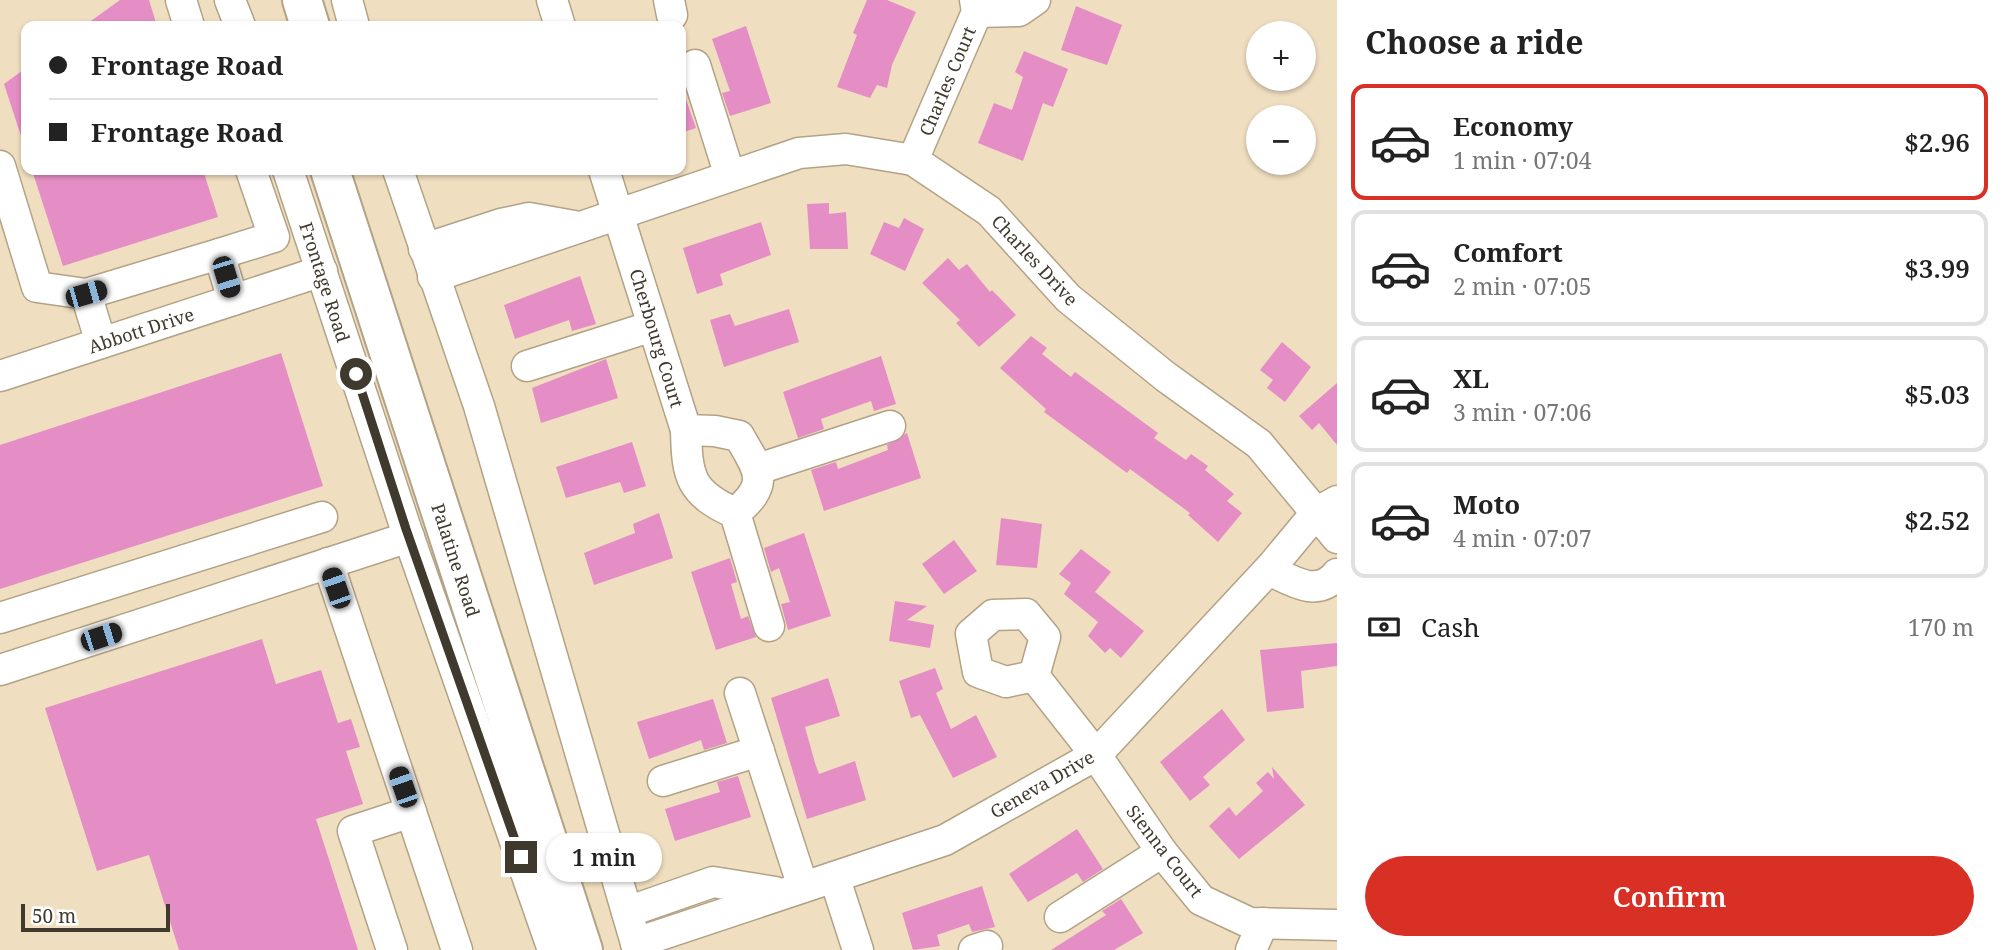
<!DOCTYPE html>
<html lang="en">
<head>
<meta charset="utf-8">
<style>
  :root { --surface:#fff; --page:#f2f2f2; --text:#222; --muted:#767676; --line:#e0e0e0; --accent:#d93025 }
  body { margin:0; font-family:"Noto Serif",serif; background:var(--page); color:var(--text); height:100vh; display:flex; flex-direction:column; font-size:26px; white-space:nowrap }
  * { box-sizing:border-box; margin:0 }
  p { font-size:23px; color:var(--muted) }
  .icon { flex:none; width:38px; height:38px; fill:none; stroke:currentColor; stroke-width:2; stroke-linecap:round; stroke-linejoin:round }
  .map { position:relative; flex:1; overflow:hidden }
  .drawer { display:flex; flex-direction:column; background:var(--surface); width:665px }
  .drawer>* { flex:none }
  .banner { position:absolute; left:21px; top:21px; width:665px; height:154px; border-radius:14px; box-shadow:0 2px 5px #0004; display:grid; align-content:center; height:154px; padding:0 28px; background:var(--surface) }
  .tools { position:absolute; left:1246px; top:21px; display:grid; gap:14px }
  .tools a { display:grid; place-items:center; width:70px; height:70px; border-radius:50%; background:var(--surface); box-shadow:0 2px 5px #0004; font-size:35px }
  .scale { position:absolute; left:21px; bottom:18px; width:149px; box-sizing:border-box; padding-left:7px; border:4px solid #40392d; border-top:0; font-size:19px; line-height:24px; white-space:nowrap; color:#40392d; -webkit-text-stroke:5px #fff; paint-order:stroke }
  .end { position:absolute; width:32px; height:32px; margin:-16px; border:9px solid #40392d; background:#fff; box-shadow:0 0 0 4px #fff }
  .from { border-radius:50% }
  .bubble { position:absolute; height:49px; border-radius:24px; background:var(--surface); box-shadow:0 2px 5px #0004; font-size:23px; font-weight:600; line-height:49px; text-align:center }
  .car { position:absolute; width:21px; height:42px; margin:-21px -10px; border-radius:9px; box-shadow:0 0 5px 2px #0007; background:linear-gradient(#222 24%,#8ab4d8 0 40%,#222 0 76%,#8ab4d8 0 86%,#222 0) }
  .banner b { display:flex; align-items:center; gap:24px; height:66px; font-size:26px }
  .banner b+b { border-top:2px solid var(--line) }
  .banner i { width:18px; height:18px; background:var(--text) }
  ul { padding:0; list-style:none }
  li { display:flex; align-items:center; gap:21px; height:116px; margin:0 14px 10px; padding:0 14px; border:4px solid var(--line); border-radius:14px }
  li div { flex:1 }
  li b { display:block; font-size:26px }
  li em { font-style:normal; font-weight:600 }
  li.selected { border-color:var(--accent) }
  li>.icon { width:63px; height:63px; stroke-width:1.5 }
  h2 { padding:0 28px; font-size:32px; line-height:84px }
  .pay { display:flex; align-items:center; gap:18px; height:77px; padding:0 28px; font-size:26px }
  .pay p { margin-inline-start:auto }
  .cta { display:flex; gap:14px; margin-top:auto; padding:14px 28px }
  .cta a { flex:1; height:80px; border-radius:42px; background:var(--accent); color:#fff; font-size:28px; font-weight:600; line-height:80px; text-align:center }
  main { display:flex; flex:1; min-height:0 }
  .map>svg:first-child { display:block }
  .building { fill:#e58ec5 }
  .lines { fill:none; stroke-linecap:round; stroke-linejoin:round }
  .minor-casing { stroke:#b3a285; stroke-width:33 }
  .highway-casing { stroke:#b3a285; stroke-width:42 }
  .minor { stroke:#fff; stroke-width:30 }
  .highway { stroke:#fff; stroke-width:38 }
  .route { stroke:#40392d; stroke-width:9 }
  .labels { text-anchor:middle; dominant-baseline:central; stroke-width:5; stroke-linejoin:round; paint-order:stroke }
  .street-label { font-size:18px; fill:#40392d; stroke:#fff }
</style>
</head>
<body>
<main>
<div class="map">
<svg width="1337" height="950" viewBox="0 0 1337 950">
  <rect width="100%" height="100%" fill="#f0dec0"/>
  <!-- building -->
  <g class="building">
    <path d="M120 0H149L157 26H84Z"/>
    <path d="M867 0H887L916 12 892 65 887 88 877 85 870 98 837 87 857 35 853 33Z"/>
    <path d="M1076 6 1122 25 1107 65 1061 50Z"/>
    <path d="M746 26 771 103 730 116 722 93 730 91 712 39Z"/>
    <path d="M1024 51 1068 69 1053 107 1043 103 1023 161 978 143 994 103 1012 110 1023 77 1015 72Z"/>
    <path d="M26 68V141L23 142 4 84Z"/>
    <path d="M681 85 696 128 681 133Z"/>
    <path d="M32 170H203L218 217 63 266Z"/>
    <path d="M829 203V214L846 212 848 249H810L807 204Z"/>
    <path d="M904 218 924 229 905 271 870 254 884 222 899 228Z"/>
    <path d="M761 222 771 255 720 274 723 285 697 294 683 248Z"/>
    <path d="M948 258 959 270 967 264 990 292 992 290 1016 315 979 347 956 323 960 320 922 283Z"/>
    <path d="M580 276 596 324 572 331 569 320 515 339 504 305Z"/>
    <path d="M789 309 799 342 724 367 710 320 730 314 735 326Z"/>
    <path d="M1031 336 1047 348 1042 354 1071 377 1075 372 1158 433 1154 438 1186 460 1191 454 1208 466 1205 470 1234 494 1227 501 1242 513 1218 542 1188 515 1190 513 1130 469 1127 473 1044 412 1046 409 1000 368Z"/>
    <path d="M1282 342 1311 367 1285 402 1267 388 1273 380 1260 370Z"/>
    <path d="M281 353 323 486 0 589V445Z"/>
    <path d="M881 356 896 404 874 411 871 401 821 419 824 429 798 438 783 392Z"/>
    <path d="M606 359 618 398 541 423 532 388Z"/>
    <path d="M1337 383V445L1319 423 1312 430 1299 416Z"/>
    <path d="M907 433 921 478 824 511 811 470 836 462 838 469 888 450 887 445Z"/>
    <path d="M632 442 646 486 624 493 620 482 566 498 556 467Z"/>
    <path d="M659 513 673 558 594 585 584 553 635 533 633 524Z"/>
    <path d="M1001 518 1042 524 1037 568 996 565Z"/>
    <path d="M804 533 831 616 788 630 781 604 790 602 779 568 771 572 764 548Z"/>
    <path d="M954 540 977 571 944 594 922 564Z"/>
    <path d="M1081 549 1111 572 1095 592 1144 631 1121 658 1110 648 1105 653 1088 636 1098 622 1064 594 1071 583 1059 574Z"/>
    <path d="M730 558 737 582 731 584 741 619 748 616 756 637 716 650 691 572Z"/>
    <path d="M895 601 927 606 907 620 934 625 930 648 889 641Z"/>
    <path d="M262 639 276 684 321 670 338 723 351 719 360 747 346 751 363 804 316 819 358 950H179L149 855 97 871 45 708Z"/>
    <path d="M1337 643V666L1301 671 1304 708 1267 712 1260 650Z"/>
    <path d="M935 668 943 689 936 693 951 729 976 715 997 757 953 778 920 715 911 718 899 681Z"/>
    <path d="M828 678 840 716 805 727 815 763 819 774 855 761 866 800 807 819 771 698Z"/>
    <path d="M713 699 727 743 704 750 701 740 649 759 637 722Z"/>
    <path d="M1222 709 1245 740 1203 777 1210 785 1190 801 1160 762Z"/>
    <path d="M1272 767 1305 805 1239 859 1209 826 1229 807 1236 816 1263 791 1256 783 1268 772 1274 779Z"/>
    <path d="M738 776 751 817 675 841 665 809 720 792 717 782Z"/>
    <path d="M1077 829 1103 869 1083 882 1077 873 1028 902 1009 874Z"/>
    <path d="M982 886 995 927 972 932 969 924 937 935 940 946 913 950 902 913Z"/>
    <path d="M1121 899 1143 933 1114 950H1051L1106 915 1102 911Z"/>
  </g>
  <g class="lines">
    <defs>
      <g id="minor">
        <path d="M181 0 189 26"/>
        <path d="M230 0 240 26"/>
        <path d="M347 0 354 26"/>
        <path d="M552 0 560 26"/>
        <path d="M669 0 672 15"/>
        <path d="M977 12 1019 11 1035 0"/>
        <path d="M695 65 730 176"/>
        <path d="M913 160 977 12 975 0"/>
        <path d="M0 166 37 287 86 294"/>
        <path d="M288 170 406 529 553 950"/>
        <path d="M398 170 479 406 638 950"/>
        <path d="M604 170 686 430C687 477 690 493 735 513L769 626"/>
        <path d="M424 249 501 224 529 218 574 226"/>
        <path d="M219 254 274 237 251 170"/>
        <path d="M433 277 799 153 846 149 913 160 989 211 1068 298 1166 377 1259 444 1337 538"/>
        <path d="M101 343 86 294 219 254 233 300"/>
        <path d="M527 366 653 326"/>
        <path d="M0 376 322 271"/>
        <path d="M686 430 715 431 739 436C759 471 771 483 735 513"/>
        <path d="M758 469 890 426"/>
        <path d="M328 563 457 950"/>
        <path d="M1269 570C1291 580 1317 599 1337 574"/>
        <path d="M1026 614 1045 637 1034 676 1006 682 978 672 971 634 993 615Z"/>
        <path d="M0 618 322 517"/>
        <path d="M0 670 409 537"/>
        <path d="M1034 676 1096 755 1162 852 1201 900 1250 923 1337 925"/>
        <path d="M740 693 803 887"/>
        <path d="M663 781 759 751"/>
        <path d="M835 879 858 950"/>
        <path d="M627 912 713 882 775 892"/>
        <path d="M1060 917 1162 852"/>
        <path d="M636 943 945 840 1096 755 1272 566 1316 513 1337 501"/>
        <path d="M392 950 353 831 411 812"/>
        <path d="M974 950 987 946"/>
        <path d="M1251 950 1263 923"/>
      </g>
      <g id="highway">
        <path d="M302 0 310 26"/>
        <path d="M330 170 583 950"/>
      </g>
    </defs>
    <!-- minor casing -->
    <use href="#minor" class="minor-casing"/>
    <!-- highway casing -->
    <use href="#highway" class="highway-casing"/>
    <!-- minor -->
    <use href="#minor" class="minor"/>
    <!-- highway -->
    <use href="#highway" class="highway"/>
  </g>
  <g class="lines">
    <!-- route -->
    <path class="route" d="M356 374 406 529 521 857"/>
  </g>
  <g class="labels">
    <!-- street labels -->
    <g class="street-label">
      <text transform="translate(947 81) rotate(-67)">Charles Court</text>
      <text transform="translate(1035 260) rotate(47)">Charles Drive</text>
      <text transform="translate(325 282) rotate(72)">Frontage Road</text>
      <text transform="translate(141 330) rotate(-18)">Abbott Drive</text>
      <text transform="translate(657 338) rotate(73)">Cherbourg Court</text>
      <text transform="translate(456 560) rotate(72)">Palatine Road</text>
      <text transform="translate(1042 784) rotate(-30)">Geneva Drive</text>
      <text transform="translate(1165 851) rotate(52)">Sienna Court</text>
    </g>
  </g>
</svg>
<div class="tools">
<a>+</a>
<a>−</a>
</div>
<div class="scale">50 m</div>
<i class="end from" style="left:356px;top:374px"></i>
<i class="end" style="left:521px;top:857px"></i>
<div class="bubble" style="left:546px;top:833px;width:116px">1 min</div>
<i class="car" style="left:226px;top:277px;rotate:163deg"></i>
<i class="car" style="left:86px;top:294px;rotate:74deg"></i>
<i class="car" style="left:336px;top:588px;rotate:341deg"></i>
<i class="car" style="left:101px;top:637px;rotate:72deg"></i>
<i class="car" style="left:403px;top:787px;rotate:341deg"></i>
<div class="banner">
<b><i class="from"></i>Frontage Road</b>
<b><i></i>Frontage Road</b>
</div>
</div>
<section class="drawer">
<h2>Choose a ride</h2>
<ul>
<li class="selected"><svg class="icon" aria-label="car" viewBox="0 0 24 24"><path d="M5 17H2v-5l4-1 3-4h7l3 4 3 1v5h-3M9 17h6M6 11h13"/><circle cx="7" cy="17" r="2"/><circle cx="17" cy="17" r="2"/></svg><div><b>Economy</b><p>1 min · 07:04</p></div><em>$2.96</em></li>
<li><svg class="icon" aria-label="car" viewBox="0 0 24 24"><path d="M5 17H2v-5l4-1 3-4h7l3 4 3 1v5h-3M9 17h6M6 11h13"/><circle cx="7" cy="17" r="2"/><circle cx="17" cy="17" r="2"/></svg><div><b>Comfort</b><p>2 min · 07:05</p></div><em>$3.99</em></li>
<li><svg class="icon" aria-label="car" viewBox="0 0 24 24"><path d="M5 17H2v-5l4-1 3-4h7l3 4 3 1v5h-3M9 17h6M6 11h13"/><circle cx="7" cy="17" r="2"/><circle cx="17" cy="17" r="2"/></svg><div><b>XL</b><p>3 min · 07:06</p></div><em>$5.03</em></li>
<li><svg class="icon" aria-label="car" viewBox="0 0 24 24"><path d="M5 17H2v-5l4-1 3-4h7l3 4 3 1v5h-3M9 17h6M6 11h13"/><circle cx="7" cy="17" r="2"/><circle cx="17" cy="17" r="2"/></svg><div><b>Moto</b><p>4 min · 07:07</p></div><em>$2.52</em></li>
</ul>
<div class="pay"><svg class="icon" aria-label="cash" viewBox="0 0 24 24"><path d="M3 7h18v10H3z"/><circle cx="12" cy="12" r="2"/></svg>Cash<p>170 m</p></div>
<div class="cta"><a>Confirm</a></div>
</section>
</main>
</body>
</html>
